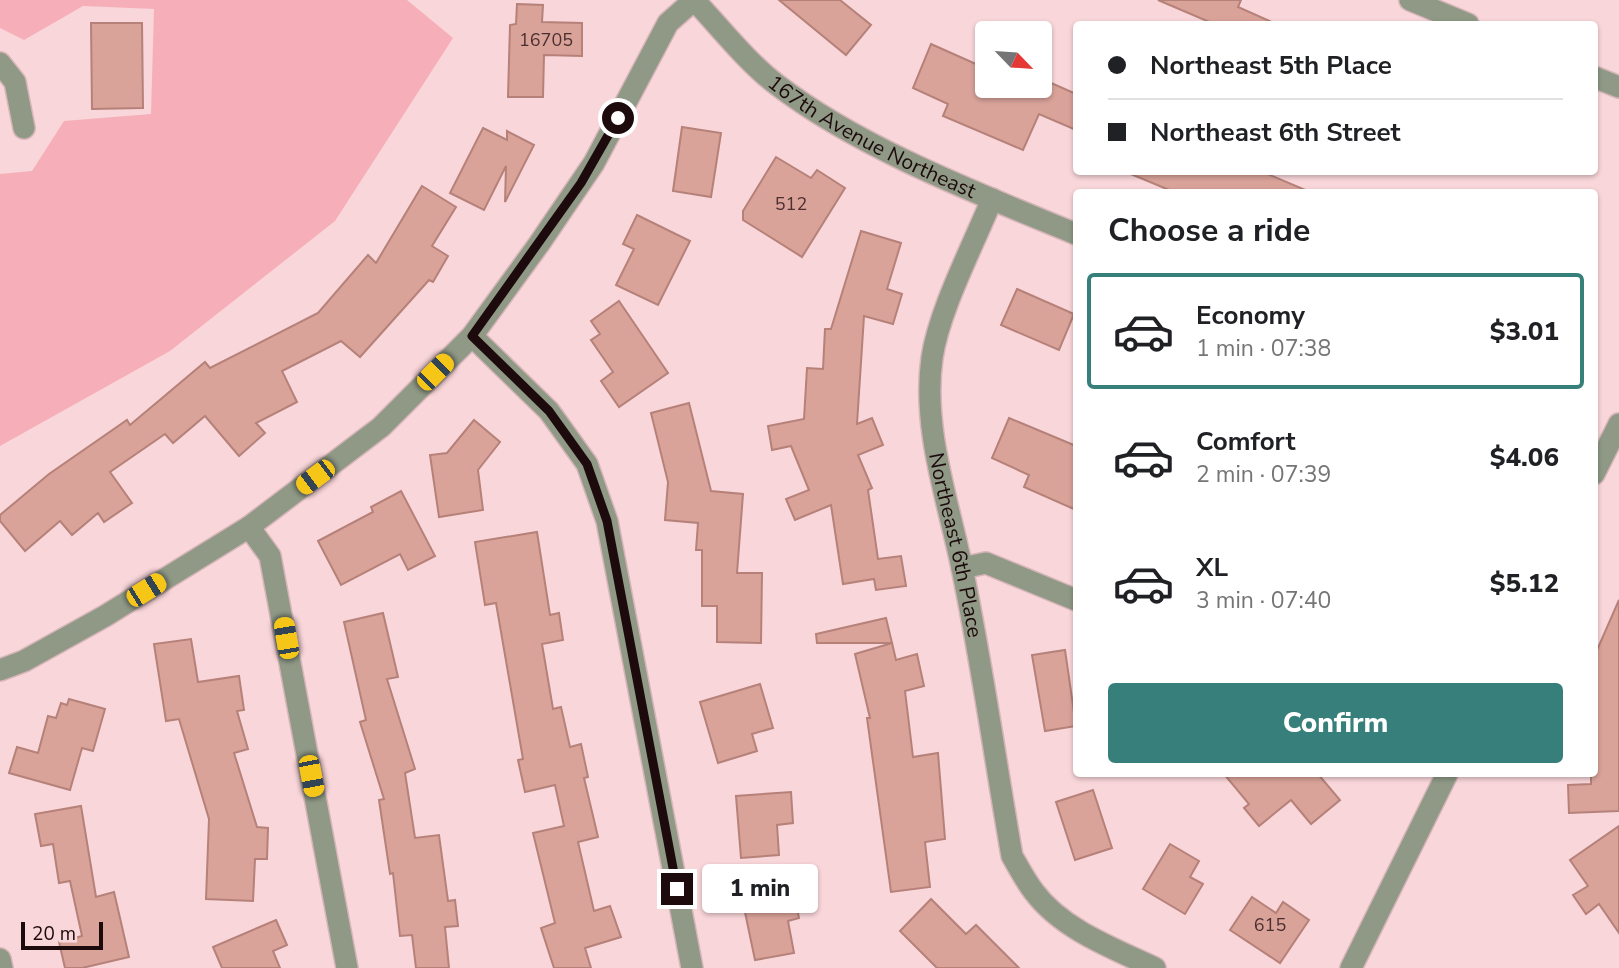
<!DOCTYPE html>
<html lang="en">
<head>
<meta charset="utf-8">
<style>
  :root { --surface:#fff; --page:#f2f2f2; --text:#202124; --muted:#757577; --line:#e0e0e0; --accent:#377f7a }
  body { margin:0; font-family:"Nunito Sans",sans-serif; background:var(--page); color:var(--text); height:100vh; display:flex; flex-direction:column; font-size:26px; white-space:nowrap }
  * { box-sizing:border-box; margin:0 }
  p { font-size:23px; color:var(--muted) }
  .icon { flex:none; width:38px; height:38px; fill:none; stroke:currentColor; stroke-width:2; stroke-linecap:round; stroke-linejoin:round }
  .map { position:relative; flex:1; overflow:hidden }
  .panel { position:absolute; left:1073px; top:189px; width:525px; height:588px; display:flex; flex-direction:column; background:var(--surface); border-radius:7px; box-shadow:0 2px 5px #0004 }
  .panel>* { flex:none }
  .top-card { position:absolute; left:1073px; top:21px; width:525px; height:154px; border-radius:7px; box-shadow:0 2px 5px #0004; display:grid; align-content:center; height:154px; padding:0 35px; background:var(--surface) }
  .needle { width:46px; rotate:115deg }
  .buttons { position:absolute; left:975px; top:21px; display:grid; gap:14px }
  .buttons a { display:grid; place-items:center; width:77px; height:77px; border-radius:7px; background:var(--surface); box-shadow:0 2px 5px #0004; font-size:35px }
  .scale { position:absolute; left:21px; bottom:18px; width:82px; box-sizing:border-box; padding-left:7px; border:4px solid #1d0a0d; border-top:0; font-size:19px; line-height:24px; white-space:nowrap; color:#1d0a0d; -webkit-text-stroke:5px #f9d6da; paint-order:stroke }
  .end { position:absolute; width:32px; height:32px; margin:-16px; border:9px solid #1d0a0d; background:#fff; box-shadow:0 0 0 4px #fff }
  .from { border-radius:50% }
  .bubble { position:absolute; height:49px; border-radius:7px; background:var(--surface); box-shadow:0 2px 5px #0004; font-size:23px; font-weight:800; line-height:49px; text-align:center }
  .car { position:absolute; width:21px; height:42px; margin:-21px -10px; border-radius:9px; box-shadow:0 0 5px 2px #0007; background:linear-gradient(#f5c518 24%,#345 0 40%,#f5c518 0 76%,#345 0 86%,#f5c518 0) }
  .top-card b { display:flex; align-items:center; gap:24px; height:66px; font-size:26px }
  .top-card b+b { border-top:2px solid var(--line) }
  .top-card i { width:18px; height:18px; background:var(--text) }
  ul { padding:0; list-style:none }
  li { display:flex; align-items:center; gap:21px; height:116px; margin:0 14px 10px; padding:0 21px; border:4px solid transparent; border-radius:7px }
  li div { flex:1 }
  li b { display:block; font-size:26px }
  li em { font-style:normal; font-weight:800 }
  li.on { border-color:var(--accent) }
  li>.icon { width:63px; height:63px; stroke-width:1.5 }
  h2 { padding:0 35px; font-size:32px; line-height:84px }
  .action { display:flex; gap:14px; margin-top:auto; padding:14px 35px }
  .action a { flex:1; height:80px; border-radius:7px; background:var(--accent); color:#fff; font-size:28px; font-weight:800; line-height:80px; text-align:center }
  .map>svg:first-child { display:block }
  .green { fill:#f6afb9 }
  .building { fill:#d9a39a; stroke:#b58178; stroke-width:2 }
  .lines { fill:none; stroke-linecap:round; stroke-linejoin:round }
  .minor-casing { stroke:#d6b5b9; stroke-width:24 }
  .minor { stroke:#8f9986; stroke-width:21 }
  .route { stroke:#1d0a0d; stroke-width:9 }
  .labels { text-anchor:middle; dominant-baseline:central; stroke-width:5; stroke-linejoin:round; paint-order:stroke }
  .number-label { font-size:18px; fill:#4c3030 }
  .street-label { font-size:21px; fill:#1d0a0d; stroke:#f9d6da }
</style>
</head>
<body>
<div class="map">
<svg width="1619" height="968" viewBox="0 0 1619 968">
  <rect width="100%" height="100%" fill="#f9d6da"/>
  <!-- green -->
  <path class="green" d="M0 0H407L453 38 335 221 170 351 0 446V174L32 171 64 121 151 114 154 9 83 6 24 40 0 28Z"/>
  <!-- building -->
  <g class="building">
    <path d="M779 0H840L871 25 846 55Z"/>
    <path d="M1158 0H1241L1238 7 1276 24H1214Z"/>
    <path d="M517 4 543 5 542 22 582 23V56L544 55 543 97H508L510 25 516 24Z"/>
    <path d="M91 23H142L143 108 92 109Z"/>
    <path d="M931 44 987 69V86H1040V78L1076 94V130L1039 114 1023 150 943 116 948 104 913 88Z"/>
    <path d="M682 127 721 133 711 197 673 191Z"/>
    <path d="M483 128 507 140V131L534 145 505 202 506 166 484 210 450 193Z"/>
    <path d="M776 157 811 178 817 170 845 188 802 257 743 220V211Z"/>
    <path d="M1126 172H1263L1310 192H1174Z"/>
    <path d="M422 186 456 207 432 246 448 256 433 282 429 280 360 357 341 341 282 371 297 402 256 423 265 433 239 456 205 416 173 443 165 434 110 472 132 503 104 522 98 513 72 535 60 521 25 551 0 521V515L49 474 127 420 130 425 205 362 210 368 318 313 368 255 376 263Z"/>
    <path d="M637 215 690 241 658 305 616 285 634 249 623 244Z"/>
    <path d="M861 231 901 243 887 289 902 294 893 324 864 316 857 424 872 418 883 445 858 455 872 488 868 490 878 559 901 556 906 586 876 590 874 579 843 584 831 505 795 520 786 499 809 490 791 446 772 450 768 426 804 419 807 368 823 369 825 329H831Z"/>
    <path d="M1017 289 1074 314 1059 350 1001 325Z"/>
    <path d="M619 301 668 373 619 407 601 381 613 372 591 340 600 334 591 321Z"/>
    <path d="M689 403 711 491 743 494 737 573H762L761 643 717 642V606H702V550H696L698 523 665 520 668 482 651 413Z"/>
    <path d="M1009 418 1076 446V510L1024 487 1029 475 992 458Z"/>
    <path d="M474 420 500 442 478 470 483 510 439 517 430 455 447 453Z"/>
    <path d="M401 491 435 556 408 570 400 554 341 585 318 541 373 512 371 507Z"/>
    <path d="M537 532 550 615 559 613 563 640 542 644 553 709 561 707 570 747 581 744 588 777 584 778 598 837 578 842 594 911 610 906 621 937 585 948 591 968H554L541 928 555 923 533 833 564 826 555 785 525 792 518 760 523 759 496 603 485 605 475 542Z"/>
    <path d="M1619 600V811L1569 813 1568 785 1591 784V774H1594V657Z"/>
    <path d="M383 613 398 677 387 679 415 769 405 773 415 838 439 835 448 901 455 900 458 926 445 927 449 968H416L412 935 400 936 393 873 390 874 379 800 384 799 360 722 366 720 344 622Z"/>
    <path d="M886 618 892 643H817L816 634Z"/>
    <path d="M191 639 198 682 239 676 244 710 237 711 248 749 234 753 257 827 268 828 267 859H255L253 901 206 899 209 819 179 719 166 721 154 644Z"/>
    <path d="M892 643 896 660 917 654 924 686 905 691 913 757 938 753 945 839 925 842 930 887 891 892 867 718H870L855 654Z"/>
    <path d="M1065 650 1076 726 1045 731 1032 655Z"/>
    <path d="M760 684 773 728 752 734 757 751 718 763 700 702Z"/>
    <path d="M69 699 105 709 93 751 82 748 70 790 9 773 17 747 38 753 48 716 56 718 61 703 67 705Z"/>
    <path d="M1224 774H1318L1340 800 1311 824 1291 800 1259 826 1244 808 1249 804Z"/>
    <path d="M1093 790 1112 848 1075 860 1056 802Z"/>
    <path d="M791 792 793 823 777 825 779 855 741 858 736 796Z"/>
    <path d="M81 806 96 897 114 892 129 957 82 968H65L59 942 82 936 70 881 59 883 53 844 41 846 35 814Z"/>
    <path d="M1619 826V933L1599 904 1586 914 1573 895 1588 886 1570 860Z"/>
    <path d="M1170 844 1199 861 1190 877 1203 884 1185 914 1143 889Z"/>
    <path d="M793 888 799 918 788 921 794 953 755 960 742 898Z"/>
    <path d="M1252 897 1276 913 1283 902 1309 920 1280 963 1230 930Z"/>
    <path d="M931 899 966 934 976 925 1019 968H937L900 931Z"/>
    <path d="M276 920 287 945 273 951 280 968H222L213 947Z"/>
  </g>
  <g class="lines">
    <defs>
      <g id="minor">
        <path d="M1410 0 1468 24"/>
        <path d="M0 63 15 82 24 128"/>
        <path d="M1594 77 1619 87"/>
        <path id="s1" d="M992 199C973 246 939 310 932 358 922 428 948 500 962 568 982 663 995 760 1012 856 1019 868 1026 882 1035 893 1063 930 1115 949 1155 968"/>
        <path d="M472 336 549 411 587 464 607 521 692 968"/>
        <path d="M1594 474 1619 424"/>
        <path d="M249 527 270 556 347 968"/>
        <path d="M962 568 986 563 1076 600"/>
        <path id="s2" d="M0 670 24 661 105 616 249 527 381 427 472 336 539 244 594 163 668 23 694 0C720 27 746 61 776 84 859 148 979 194 1076 234"/>
        <path d="M0 959 2 968"/>
        <path d="M1351 968 1447 774"/>
      </g>
    </defs>
    <!-- minor casing -->
    <use href="#minor" class="minor-casing"/>
    <!-- minor -->
    <use href="#minor" class="minor"/>
  </g>
  <g class="lines">
    <!-- route -->
    <path class="route" d="M618 118 581 183 472 336 549 411 587 464 607 521 677 889"/>
  </g>
  <g class="labels">
    <!-- number labels -->
    <g class="number-label">
      <text x="546" y="40">16705</text>
      <text x="791" y="204">512</text>
      <text x="1270" y="925">615</text>
    </g>
    <!-- street labels -->
    <g class="street-label">
      <text stroke="none"><textPath href="#s2" startOffset="1214">167th Avenue Northeast</textPath></text>
      <text stroke="none"><textPath href="#s1" startOffset="360">Northeast 6th Place</textPath></text>
    </g>
  </g>
</svg>
<div class="buttons">
<a><svg class="needle" viewBox="-14 -14 28 28"><path d="M0-13l5 13h-10z" fill="#e53935"/><path d="M0 13l5-13h-10z" fill="#757577"/></svg></a>
</div>
<div class="scale">20 m</div>
<i class="end from" style="left:618px;top:118px"></i>
<i class="end" style="left:677px;top:889px"></i>
<div class="bubble" style="left:702px;top:864px;width:116px">1 min</div>
<i class="car" style="left:435px;top:372px;rotate:45deg"></i>
<i class="car" style="left:315px;top:477px;rotate:233deg"></i>
<i class="car" style="left:146px;top:590px;rotate:58deg"></i>
<i class="car" style="left:286px;top:638px;rotate:350deg"></i>
<i class="car" style="left:311px;top:776px;rotate:169deg"></i>
<div class="top-card">
<b><i class="from"></i>Northeast 5th Place</b>
<b><i></i>Northeast 6th Street</b>
</div>
<section class="panel">
<h2>Choose a ride</h2>
<ul>
<li class="on"><svg class="icon" aria-label="car" viewBox="0 0 24 24"><path d="M5 17H2v-5l4-1 3-4h7l3 4 3 1v5h-3M9 17h6M6 11h13"/><circle cx="7" cy="17" r="2"/><circle cx="17" cy="17" r="2"/></svg><div><b>Economy</b><p>1 min · 07:38</p></div><em>$3.01</em></li>
<li><svg class="icon" aria-label="car" viewBox="0 0 24 24"><path d="M5 17H2v-5l4-1 3-4h7l3 4 3 1v5h-3M9 17h6M6 11h13"/><circle cx="7" cy="17" r="2"/><circle cx="17" cy="17" r="2"/></svg><div><b>Comfort</b><p>2 min · 07:39</p></div><em>$4.06</em></li>
<li><svg class="icon" aria-label="car" viewBox="0 0 24 24"><path d="M5 17H2v-5l4-1 3-4h7l3 4 3 1v5h-3M9 17h6M6 11h13"/><circle cx="7" cy="17" r="2"/><circle cx="17" cy="17" r="2"/></svg><div><b>XL</b><p>3 min · 07:40</p></div><em>$5.12</em></li>
</ul>
<div class="action"><a>Confirm</a></div>
</section>
</div>
</body>
</html>
